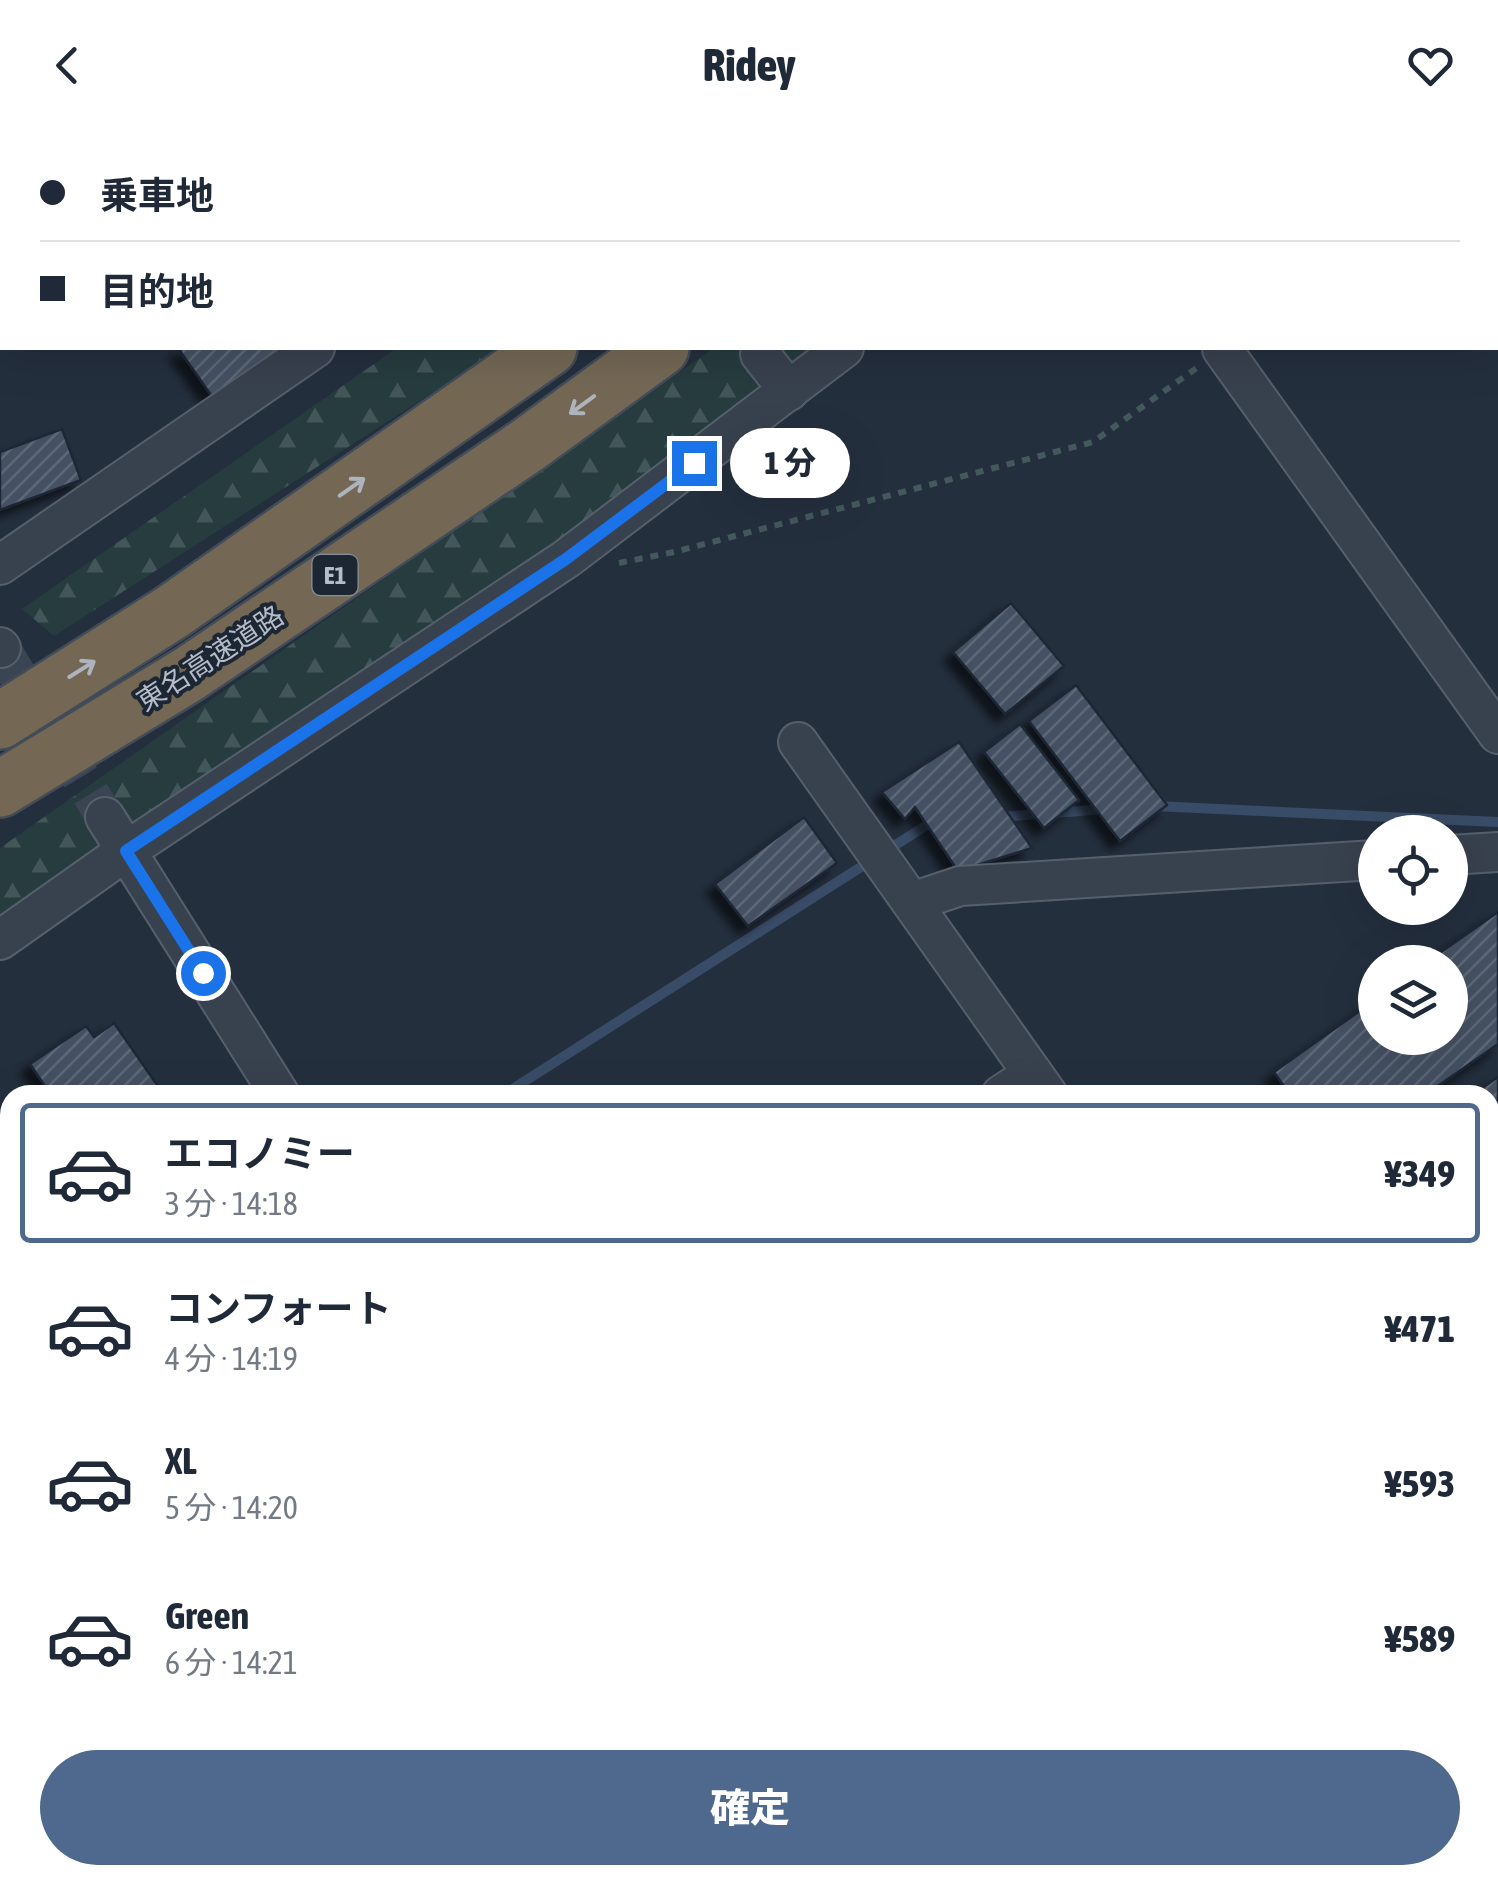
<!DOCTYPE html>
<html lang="ja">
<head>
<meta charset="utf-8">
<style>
  :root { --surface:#fff; --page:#f2f2f3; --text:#1f2937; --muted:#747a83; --line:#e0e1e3; --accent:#4f688e }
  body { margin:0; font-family:"Asap Condensed","Noto Sans JP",sans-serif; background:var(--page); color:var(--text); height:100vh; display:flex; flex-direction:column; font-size:38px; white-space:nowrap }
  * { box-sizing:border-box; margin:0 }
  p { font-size:32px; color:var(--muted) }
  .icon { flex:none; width:55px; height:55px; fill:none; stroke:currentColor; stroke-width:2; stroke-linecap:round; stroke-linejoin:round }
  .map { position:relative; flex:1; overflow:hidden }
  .details { position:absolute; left:0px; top:955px; width:1500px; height:800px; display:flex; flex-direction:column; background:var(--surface); border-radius:30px 30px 0 0; box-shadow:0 10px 40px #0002 }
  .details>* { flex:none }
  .top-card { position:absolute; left:0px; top:0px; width:1500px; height:220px; box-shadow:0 10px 40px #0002; display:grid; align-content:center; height:220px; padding:0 40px; background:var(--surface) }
  .buttons { position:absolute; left:1358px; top:685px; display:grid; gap:20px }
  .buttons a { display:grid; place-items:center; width:110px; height:110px; border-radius:50%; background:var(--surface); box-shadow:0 10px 40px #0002; font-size:50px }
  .end { position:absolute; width:45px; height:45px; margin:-22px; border:12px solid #1a73e8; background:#fff; box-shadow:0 0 0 5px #fff }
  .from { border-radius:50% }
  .bubble { position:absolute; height:70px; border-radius:35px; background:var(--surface); box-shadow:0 10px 40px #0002; font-size:32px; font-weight:800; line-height:70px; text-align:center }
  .top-card b { display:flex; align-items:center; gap:35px; height:95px; font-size:38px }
  .top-card b+b { border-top:2px solid var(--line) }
  .top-card i { width:25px; height:25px; background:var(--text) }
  ul { padding:18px 0 0; list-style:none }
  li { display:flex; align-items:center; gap:30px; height:140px; margin:0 20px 15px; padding:0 20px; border:5px solid transparent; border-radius:10px }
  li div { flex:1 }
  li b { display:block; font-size:38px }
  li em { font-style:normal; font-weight:800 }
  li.on { border-color:var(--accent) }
  li>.icon { width:90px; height:90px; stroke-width:1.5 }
  .button { display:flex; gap:20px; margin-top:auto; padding:20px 40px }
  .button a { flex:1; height:115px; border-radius:60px; background:var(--accent); color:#fff; font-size:40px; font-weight:800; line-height:115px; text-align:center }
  header { display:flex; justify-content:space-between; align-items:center; height:130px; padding:0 40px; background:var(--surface); font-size:45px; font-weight:800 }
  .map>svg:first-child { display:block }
  .forest { fill:url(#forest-firs) }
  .cemetery { fill:url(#cemetery-stones) }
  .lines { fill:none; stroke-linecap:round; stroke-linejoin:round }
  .stream { stroke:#394c67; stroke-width:10 }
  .river { stroke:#394c67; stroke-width:60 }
  .building { fill:url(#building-hatch); stroke:#1f2835; stroke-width:2.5; filter:url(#shadow) }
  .minor-tunnel { stroke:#3a4453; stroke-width:38; stroke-dasharray:38 19; stroke-linecap:butt }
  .minor-casing { stroke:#565f6c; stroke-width:42 }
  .highway-casing { stroke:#434c59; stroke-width:60 }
  .path { stroke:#44595c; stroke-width:6; stroke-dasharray:8 8; stroke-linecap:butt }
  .minor { stroke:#38414e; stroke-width:38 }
  .highway { stroke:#746855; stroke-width:55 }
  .oneway { stroke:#aeb4bd }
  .route { stroke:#1a73e8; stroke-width:12 }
  .labels { text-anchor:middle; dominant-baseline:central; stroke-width:8; stroke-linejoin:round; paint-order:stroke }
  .shield { fill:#1d2633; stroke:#878f9c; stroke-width:2.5 }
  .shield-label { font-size:25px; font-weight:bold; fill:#b4bcc9 }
  .street-label { font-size:28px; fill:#b4bcc9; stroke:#1d2633 }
</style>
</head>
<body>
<header><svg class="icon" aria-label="back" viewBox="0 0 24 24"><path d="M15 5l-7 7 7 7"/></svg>Ridey<svg class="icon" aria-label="heart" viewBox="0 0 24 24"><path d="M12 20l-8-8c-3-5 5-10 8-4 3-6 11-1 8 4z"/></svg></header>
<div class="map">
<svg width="1498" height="1755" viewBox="0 0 1498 1755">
  <defs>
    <pattern id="forest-firs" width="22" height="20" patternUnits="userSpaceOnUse" patternTransform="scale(2.5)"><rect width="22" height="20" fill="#263c3f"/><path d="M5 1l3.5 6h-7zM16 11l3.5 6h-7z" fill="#435659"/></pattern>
    <pattern id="cemetery-stones" width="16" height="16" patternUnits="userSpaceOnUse" patternTransform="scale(2.5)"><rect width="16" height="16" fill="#263c3f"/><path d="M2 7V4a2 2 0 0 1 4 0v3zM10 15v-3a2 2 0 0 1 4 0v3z" fill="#435659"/></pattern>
    <pattern id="building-hatch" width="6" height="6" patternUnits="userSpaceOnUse" patternTransform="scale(2.5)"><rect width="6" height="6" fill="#455162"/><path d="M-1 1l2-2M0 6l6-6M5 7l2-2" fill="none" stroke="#5d6877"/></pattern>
    <filter id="shadow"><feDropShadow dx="-9" dy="9" stdDeviation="5" flood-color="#0009"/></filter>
  </defs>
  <rect width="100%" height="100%" fill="#242f3e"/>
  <!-- forest -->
  <g class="forest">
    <path d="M397 218H502L54 506 22 479Z"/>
    <path d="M714 218H820L523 447 0 808V718Z"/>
  </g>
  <!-- cemetery -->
  <path class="cemetery" d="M183 0H374L375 2H184Z"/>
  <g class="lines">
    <!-- stream -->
    <g class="stream">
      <path d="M1154 676 1498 692"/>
      <path d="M1000 687 1107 679"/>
      <path d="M503 965 930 693 938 692"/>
      <path d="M0 1282 10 1276"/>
    </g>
    <!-- river -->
    <path class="river" d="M1344 0 1348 2"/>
  </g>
  <!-- building -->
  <g class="building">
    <path d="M499 0H579L576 2Z"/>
    <path d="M178 218H276L279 221 213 268Z"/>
    <path d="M62 299 81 350 0 380V322Z"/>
    <path d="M1011 473 1064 536 1005 584 953 522Z"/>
    <path d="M1076 555 1167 675 1120 711 1029 591Z"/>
    <path d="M1020 594 1079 670 1044 698 984 622Z"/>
    <path d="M959 612 1032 718 958 741 915 677 905 689 882 662Z"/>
    <path d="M804 687 837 733 748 796 715 754Z"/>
    <path d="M1498 782V914L1425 965H1290L1274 942 1375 870V908H1450V832H1427Z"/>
    <path d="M114 893 164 965H51L30 934 86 896 94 907Z"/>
    <path d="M1498 947V1072L1490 1078V965H1472Z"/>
    <path d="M1498 1106V1235L1490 1240V1112Z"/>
    <path d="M0 1296 10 1310V1374L0 1380Z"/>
    <path d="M8 1665 10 1745H66L73 1755H0V1671Z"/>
  </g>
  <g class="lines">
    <!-- minor-tunnel -->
    <path class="minor-tunnel" d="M1 518 105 687"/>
    <defs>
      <g id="minor">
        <path d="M411 0 412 2"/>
        <path d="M626 2 629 0"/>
        <path d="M1121 2 1125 0"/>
        <path d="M1222 219 1498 604"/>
        <path d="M760 224 789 261"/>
        <path d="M0 435 315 218"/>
        <path d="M0 517 1 518"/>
        <path d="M798 612 1048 965"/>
        <path d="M105 687 280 965"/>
        <path d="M1450 725 1498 722"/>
        <path d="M912 772 960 756 1375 730"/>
        <path d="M0 810 126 721 566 429 844 218"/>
        <path d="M1001 965 1033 944"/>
        <path d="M1490 1587 1498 1598"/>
        <path d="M0 1599 10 1593"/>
        <path d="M1490 1642 1498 1637"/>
        <path d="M777 1745 783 1755"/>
        <path d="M1315 1755 1330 1745"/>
      </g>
      <g id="highway">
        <path d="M838 2 842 0"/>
        <path d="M943 2 947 0"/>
        <path d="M0 591 172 482 549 218"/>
        <path d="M0 659 189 544 528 315 661 218"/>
      </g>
    </defs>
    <!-- minor casing -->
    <use href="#minor" class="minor-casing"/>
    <!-- highway casing -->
    <use href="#highway" class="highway-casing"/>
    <!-- path -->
    <path class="path" d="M619 433 674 422 1093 312 1198 237"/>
    <!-- minor -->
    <use href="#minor" class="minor"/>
    <!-- highway -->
    <use href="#highway" class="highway"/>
  </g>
  <!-- one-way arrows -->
  <defs><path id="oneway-shaft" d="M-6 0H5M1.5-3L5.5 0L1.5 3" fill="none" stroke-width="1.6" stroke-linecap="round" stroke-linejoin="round" transform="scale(2.5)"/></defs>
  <g class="oneway">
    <use href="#oneway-shaft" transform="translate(582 275) rotate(144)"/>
    <use href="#oneway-shaft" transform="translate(352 357) rotate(-35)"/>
    <use href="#oneway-shaft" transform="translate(82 539) rotate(-32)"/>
  </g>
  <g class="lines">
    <!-- route -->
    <path class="route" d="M203 843 126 721 566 429 694 333"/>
  </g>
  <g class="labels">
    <!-- shield labels -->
    <rect class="shield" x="312.5" y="425" width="45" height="40" rx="8"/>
    <g class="shield-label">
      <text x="335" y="445">E1</text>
    </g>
    <!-- street labels -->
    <g class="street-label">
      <text transform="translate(210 528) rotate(-33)">東名高速道路</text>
    </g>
  </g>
</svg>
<div class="buttons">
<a><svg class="icon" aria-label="locate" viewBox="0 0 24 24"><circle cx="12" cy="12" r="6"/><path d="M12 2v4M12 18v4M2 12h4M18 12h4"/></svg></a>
<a><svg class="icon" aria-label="layers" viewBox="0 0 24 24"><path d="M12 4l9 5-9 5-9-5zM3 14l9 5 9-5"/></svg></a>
</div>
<i class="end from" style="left:203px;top:843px"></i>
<i class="end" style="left:694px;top:333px"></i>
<div class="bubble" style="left:730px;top:298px;width:120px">1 分</div>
<div class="top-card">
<b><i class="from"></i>乗車地</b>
<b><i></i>目的地</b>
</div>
<section class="details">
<ul>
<li class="on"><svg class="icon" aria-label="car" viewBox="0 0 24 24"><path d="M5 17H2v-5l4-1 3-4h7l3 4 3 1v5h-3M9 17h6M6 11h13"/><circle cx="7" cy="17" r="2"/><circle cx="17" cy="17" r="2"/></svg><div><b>エコノミー</b><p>3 分 · 14:18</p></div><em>¥349</em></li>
<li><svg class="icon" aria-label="car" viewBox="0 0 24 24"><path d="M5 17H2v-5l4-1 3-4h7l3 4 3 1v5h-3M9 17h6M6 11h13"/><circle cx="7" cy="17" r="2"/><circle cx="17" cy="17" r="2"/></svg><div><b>コンフォート</b><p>4 分 · 14:19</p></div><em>¥471</em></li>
<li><svg class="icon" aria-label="car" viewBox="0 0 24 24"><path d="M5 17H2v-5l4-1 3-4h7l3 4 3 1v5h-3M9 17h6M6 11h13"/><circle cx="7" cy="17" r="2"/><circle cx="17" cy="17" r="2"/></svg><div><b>XL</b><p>5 分 · 14:20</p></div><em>¥593</em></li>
<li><svg class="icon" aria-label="car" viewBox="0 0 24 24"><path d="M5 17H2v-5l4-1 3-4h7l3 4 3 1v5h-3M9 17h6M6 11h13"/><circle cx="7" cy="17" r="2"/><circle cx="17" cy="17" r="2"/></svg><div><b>Green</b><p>6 分 · 14:21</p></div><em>¥589</em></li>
</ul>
<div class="button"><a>確定</a></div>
</section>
</div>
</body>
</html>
